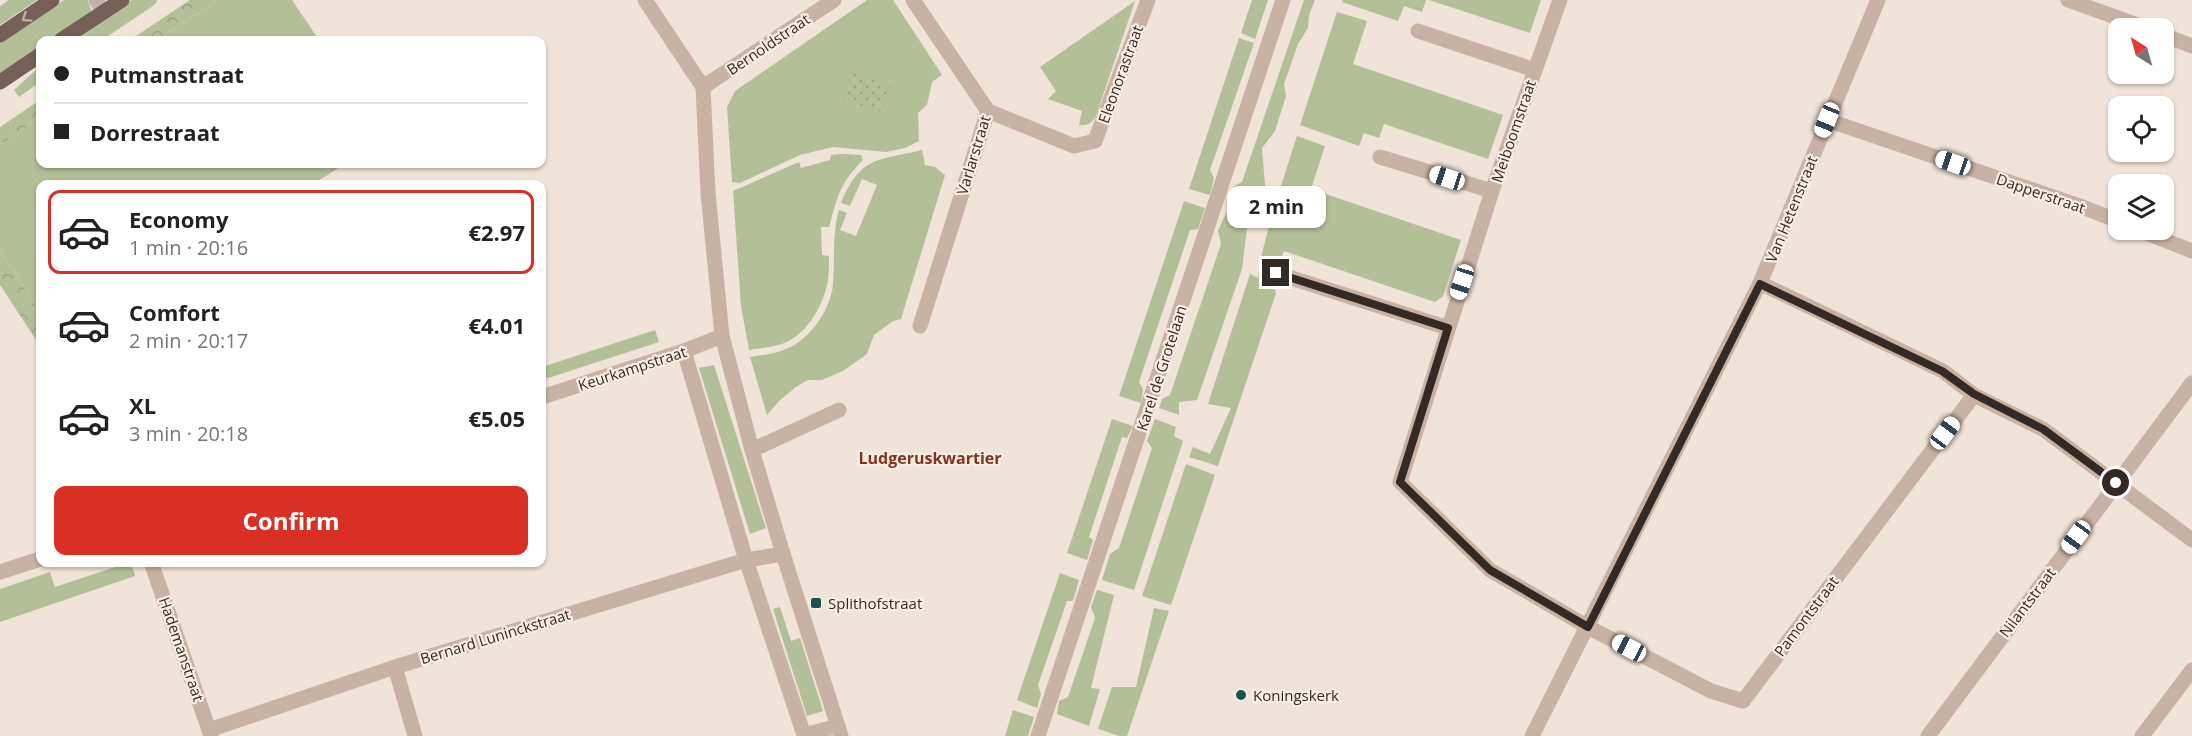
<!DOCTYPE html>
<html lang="en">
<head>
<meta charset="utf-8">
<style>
  :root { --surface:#fff; --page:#f6f6f6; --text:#222; --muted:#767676; --line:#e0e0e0; --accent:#d93025 }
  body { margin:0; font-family:"Open Sans",sans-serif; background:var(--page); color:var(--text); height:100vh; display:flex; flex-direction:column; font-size:22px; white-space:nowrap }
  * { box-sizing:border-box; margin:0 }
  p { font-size:20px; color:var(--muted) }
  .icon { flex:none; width:33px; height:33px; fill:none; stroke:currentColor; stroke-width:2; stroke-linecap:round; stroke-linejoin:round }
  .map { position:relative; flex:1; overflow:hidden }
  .details { position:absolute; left:36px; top:180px; width:510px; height:387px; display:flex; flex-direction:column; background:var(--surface); border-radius:12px; box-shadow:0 2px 4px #0004 }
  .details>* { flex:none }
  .guide { position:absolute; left:36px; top:36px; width:510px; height:132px; border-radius:12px; box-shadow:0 2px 4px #0004; display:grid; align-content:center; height:132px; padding:0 18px; background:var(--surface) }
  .needle { width:39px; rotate:323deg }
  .buttons { position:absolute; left:2108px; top:18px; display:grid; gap:12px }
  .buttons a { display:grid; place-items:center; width:66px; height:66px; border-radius:12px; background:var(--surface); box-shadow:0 2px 4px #0004; font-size:30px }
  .end { position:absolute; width:27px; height:27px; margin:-14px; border:8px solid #332925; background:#fff; box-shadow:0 0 0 3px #fff }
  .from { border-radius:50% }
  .bubble { position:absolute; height:42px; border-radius:12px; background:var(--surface); box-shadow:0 2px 4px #0004; font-size:20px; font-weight:700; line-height:42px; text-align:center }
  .car { position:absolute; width:18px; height:36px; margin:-18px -9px; border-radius:8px; box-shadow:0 0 4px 2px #0007; background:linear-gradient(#fff 24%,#345 0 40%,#fff 0 76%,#345 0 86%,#fff 0) }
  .guide b { display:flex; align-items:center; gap:21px; height:57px; font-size:22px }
  .guide b+b { border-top:2px solid var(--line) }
  .guide i { width:15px; height:15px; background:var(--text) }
  ul { padding:10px 0 0; list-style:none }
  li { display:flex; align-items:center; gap:18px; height:84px; margin:0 12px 9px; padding:0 6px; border:3px solid transparent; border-radius:12px }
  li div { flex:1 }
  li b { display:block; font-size:22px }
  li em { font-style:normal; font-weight:700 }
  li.current { border-color:var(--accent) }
  li>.icon { width:54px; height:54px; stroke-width:1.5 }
  .button { display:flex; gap:12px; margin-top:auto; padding:12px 18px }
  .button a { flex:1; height:69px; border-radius:12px; background:var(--accent); color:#fff; font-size:24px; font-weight:700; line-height:69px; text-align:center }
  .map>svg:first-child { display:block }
  .grass { fill:#b3bf97 }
  .forest { fill:url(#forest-crowns) }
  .park { fill:url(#park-dots) }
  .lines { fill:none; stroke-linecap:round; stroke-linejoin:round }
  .minor { stroke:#c8b2a3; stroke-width:15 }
  .major { stroke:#755f56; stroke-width:15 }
  .oneway { stroke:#beaea3 }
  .route { stroke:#332925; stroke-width:8 }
  .poi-dot { fill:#1b5254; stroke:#f9eee2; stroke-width:2 }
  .labels { text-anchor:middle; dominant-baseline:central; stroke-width:4.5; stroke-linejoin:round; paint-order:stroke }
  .street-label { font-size:15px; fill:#332925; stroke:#f9eee2 }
  .poi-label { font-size:15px; fill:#332925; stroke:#f9eee2; text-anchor:start }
  .neighbourhood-label { font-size:16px; font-weight:bold; fill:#82321e; stroke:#f9eee2 }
</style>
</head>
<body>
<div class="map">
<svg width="2192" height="736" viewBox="0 0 2192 736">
  <defs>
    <pattern id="forest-crowns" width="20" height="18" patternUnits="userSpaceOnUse" patternTransform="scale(1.5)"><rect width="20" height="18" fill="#b3bf97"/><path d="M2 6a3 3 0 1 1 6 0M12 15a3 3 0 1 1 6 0" fill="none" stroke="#9aa482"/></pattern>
    <pattern id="park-dots" width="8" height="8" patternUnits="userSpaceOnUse" patternTransform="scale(1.5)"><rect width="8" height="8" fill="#b3bf97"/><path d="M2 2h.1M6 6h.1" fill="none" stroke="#9aa482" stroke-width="1.8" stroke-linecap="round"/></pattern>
  </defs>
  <rect width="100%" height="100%" fill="#f0e3d7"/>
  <!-- grass -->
  <g class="grass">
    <path d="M9 0H37L0 25V6Z"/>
    <path d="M64 0H88L92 13 50 40H40V47L0 73V42Z"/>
    <path d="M132 0H156L157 2 153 6 102 40H71Z"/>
    <path d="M218 0H292L319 40H157Z"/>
    <path d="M867 0H893L942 75 932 82 927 105 918 113 919 141 905 148 886 152 833 147 800 155 740 183 732 182 727 107 735 91Z"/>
    <path d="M1252 0H1268L1255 39 1241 33Z"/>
    <path d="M1304 0H1315L1309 15 1308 28 1298 44 1284 84 1286 96 1275 131 1262 148 1266 197 1260 208 1247 209 1229 203 1234 186 1242 182Z"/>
    <path d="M1343 0H1426L1422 12 1404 6 1398 21 1342 2Z"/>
    <path d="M1429 0H1541L1530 33Z"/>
    <path d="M1135 1 1096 116C1092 123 1088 126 1079 125L1082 111 1048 99 1056 91 1040 67Z"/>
    <path d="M1337 12 1367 21 1353 64 1503 115 1488 159 1384 124 1379 138 1364 133 1359 146 1300 125Z"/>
    <path d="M1239 38 1254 43 1210 170 1214 178 1210 195 1189 189Z"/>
    <path d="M40 66V82L19 97 14 90Z"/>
    <path d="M40 118V164H345L313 184H40V312L0 251V145Z"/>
    <path d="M1297 136 1325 146 1311 189 1461 240 1443 296 1435 302 1284 251 1278 268 1260 261 1273 211Z"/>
    <path d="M922 150 925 165 935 167 945 175 901 319 893 321 874 335 867 354 843 371 822 380H808L796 387 780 400 767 415 750 357C762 355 775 354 786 349 810 340 831 309 833 284 835 260 832 234 839 210L847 213 840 230 856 236 877 185 862 179 850 206 841 203C861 155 878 161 922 150Z"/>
    <path d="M842 154 861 155 863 160C839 184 838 196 829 227H821L822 255 829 256C829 266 829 276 827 285 822 308 805 336 782 344 772 347 760 348 749 350L741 306 733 191 799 162 801 168 830 160 831 155Z"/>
    <path d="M1184 201 1205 208 1198 229 1190 230 1139 382 1143 389 1141 403 1119 396Z"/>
    <path d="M1226 213 1248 220 1242 269 1197 400 1179 402V415L1159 408 1162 399 1170 395 1221 244 1218 231Z"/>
    <path d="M1259 271 1269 274 1276 293 1218 466 1189 457 1193 447 1210 454 1231 408 1208 404 1250 274 1258 278Z"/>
    <path d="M655 330 659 342 542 380V367Z"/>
    <path d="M714 365 766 528 750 534 699 368Z"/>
    <path d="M1112 419 1133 426 1127 438 1122 437 1089 537 1093 540 1087 560 1067 553Z"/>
    <path d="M1155 419 1176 427 1174 436 1183 441 1134 590 1102 580 1110 554 1119 548 1152 448 1147 441Z"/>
    <path d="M1186 464 1215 475 1171 605 1142 596Z"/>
    <path d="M115 563C127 562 133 563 135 576L0 622V589L50 572 55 587 115 567Z"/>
    <path d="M1060 573 1079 580 1073 601H1067L1038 685 1041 694 1037 708 1017 700Z"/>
    <path d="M1097 590 1114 595 1091 688 1100 689 1089 726 1057 714 1059 701 1068 697 1095 618 1091 607Z"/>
    <path d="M780 607 791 641 800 638 823 711 807 716 773 609Z"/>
    <path d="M1154 608 1169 611 1127 736H1119L1098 729 1112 687H1136Z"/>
    <path d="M1013 710 1034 717 1028 736H1005Z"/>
  </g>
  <!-- forest -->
  <g class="forest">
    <path d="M190 0H218L157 40H130Z"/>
    <path d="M40 100V118L0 145V127Z"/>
    <path d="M0 251 40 312V346L0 285Z"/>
  </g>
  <!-- park -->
  <path class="park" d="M852 73 891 86 882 112 843 99Z"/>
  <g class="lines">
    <!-- minor -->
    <g class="minor">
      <path d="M96 0 104 12"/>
      <path d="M645 0 703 87 708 193 722 336 752 450 783 554 841 736"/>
      <path d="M913 0 988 111"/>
      <path d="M1560 0 1492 191 1400 482 1490 570 1588 627 1711 691 1743 701 1974 395"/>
      <path d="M2068 0 2146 28"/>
      <path d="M1418 31 1535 70"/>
      <path d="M2163 35 2192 46"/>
      <path d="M703 87 834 0"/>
      <path d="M988 111 1074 146 1095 141 1148 0"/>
      <path d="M1827 120 2080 206 2118 221"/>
      <path d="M1380 157 1492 191"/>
      <path d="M2139 230 2192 251"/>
      <path d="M1276 273 1448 328"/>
      <path d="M1760 283 1943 371 1974 395 2043 429 2192 540"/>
      <path d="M920 326 988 111"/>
      <path d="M684 351 746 560 804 735 838 726"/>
      <path d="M542 397 684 351 722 336"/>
      <path d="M752 450 839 410"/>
      <path d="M151 562 211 736"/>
      <path d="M0 572 40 559"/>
      <path d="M395 667 415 736"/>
      <path d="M209 730 395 667 746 560 783 554"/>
      <path d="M1038 736 1283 0"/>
      <path d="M1532 736 1760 283 1878 0"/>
      <path d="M1928 736 2192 383"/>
      <path d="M2142 736 2192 670"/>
    </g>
    <!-- major -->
    <g class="major">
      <path d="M0 35 52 0"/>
      <path d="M61 40 122 0"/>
      <path d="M0 82 40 55"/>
    </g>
  </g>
  <!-- one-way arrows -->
  <defs><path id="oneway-chevron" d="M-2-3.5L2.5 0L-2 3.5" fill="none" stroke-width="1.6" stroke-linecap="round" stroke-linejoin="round" transform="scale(1.5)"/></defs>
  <use class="oneway" href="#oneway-chevron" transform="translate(26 18) rotate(146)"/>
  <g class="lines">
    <!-- route -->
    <path class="route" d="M1276 273 1448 328 1400 482 1490 570 1588 627 1760 284 1942 371 1974 394 2043 429 2116 483"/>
  </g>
  <!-- markers -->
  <g class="poi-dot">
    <rect x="810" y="597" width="12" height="12" rx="3"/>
    <circle cx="1241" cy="695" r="6"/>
  </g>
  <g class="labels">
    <!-- street labels -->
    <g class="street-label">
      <text transform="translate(768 44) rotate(-34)">Bernoldstraat</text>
      <text transform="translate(1120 74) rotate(-70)">Eleonorastraat</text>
      <text transform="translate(1513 131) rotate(-71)">Meiboomstraat</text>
      <text transform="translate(973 155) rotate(-73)">Varlarstraat</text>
      <text transform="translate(2041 193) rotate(19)">Dapperstraat</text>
      <text transform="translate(1791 209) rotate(-68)">Van Hetenstraat</text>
      <text transform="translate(632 368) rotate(-18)">Keurkampstraat</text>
      <text transform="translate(1161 368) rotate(-72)">Karel de Grotelaan</text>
      <text transform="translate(2027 602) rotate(-53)">Nilantstraat</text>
      <text transform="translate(1806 616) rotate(-53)">Pamontstraat</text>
      <text transform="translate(495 636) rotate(-17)">Bernard Luninckstraat</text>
      <text transform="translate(182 649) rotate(71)">Hademanstraat</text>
    </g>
    <!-- poi labels -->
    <g class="poi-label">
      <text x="828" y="603">Splithofstraat</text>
      <text x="1253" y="695">Koningskerk</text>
    </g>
    <!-- neighbourhood labels -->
    <g class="neighbourhood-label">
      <text x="930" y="458">Ludgeruskwartier</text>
    </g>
  </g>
</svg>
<div class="buttons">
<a><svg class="needle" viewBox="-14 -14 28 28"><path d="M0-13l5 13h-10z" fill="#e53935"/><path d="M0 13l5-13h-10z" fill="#767676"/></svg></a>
<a><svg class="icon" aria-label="locate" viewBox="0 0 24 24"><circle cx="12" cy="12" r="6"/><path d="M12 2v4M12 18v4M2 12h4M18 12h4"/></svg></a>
<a><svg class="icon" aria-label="layers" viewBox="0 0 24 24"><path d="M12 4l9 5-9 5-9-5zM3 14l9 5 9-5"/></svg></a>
</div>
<i class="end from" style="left:2116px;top:483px"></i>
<i class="end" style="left:1276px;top:273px"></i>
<div class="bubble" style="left:1227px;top:186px;width:99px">2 min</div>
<i class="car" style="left:1827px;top:120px;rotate:202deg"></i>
<i class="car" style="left:1953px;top:163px;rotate:289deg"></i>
<i class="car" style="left:1447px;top:178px;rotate:288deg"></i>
<i class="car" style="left:1462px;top:282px;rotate:198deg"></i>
<i class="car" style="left:1945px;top:433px;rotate:37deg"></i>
<i class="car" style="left:2076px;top:537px;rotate:216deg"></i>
<i class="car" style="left:1629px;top:648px;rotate:298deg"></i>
<div class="guide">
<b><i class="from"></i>Putmanstraat</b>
<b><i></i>Dorrestraat</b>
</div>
<section class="details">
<ul>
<li class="current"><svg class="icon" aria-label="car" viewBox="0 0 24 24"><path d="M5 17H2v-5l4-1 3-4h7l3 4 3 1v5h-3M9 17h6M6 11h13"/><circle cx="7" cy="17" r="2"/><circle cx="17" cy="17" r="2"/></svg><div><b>Economy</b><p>1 min · 20:16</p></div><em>€2.97</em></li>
<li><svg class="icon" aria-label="car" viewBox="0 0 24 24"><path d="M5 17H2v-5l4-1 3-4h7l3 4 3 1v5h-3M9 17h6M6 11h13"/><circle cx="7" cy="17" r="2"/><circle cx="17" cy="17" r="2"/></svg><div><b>Comfort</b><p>2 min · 20:17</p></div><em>€4.01</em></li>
<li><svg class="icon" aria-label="car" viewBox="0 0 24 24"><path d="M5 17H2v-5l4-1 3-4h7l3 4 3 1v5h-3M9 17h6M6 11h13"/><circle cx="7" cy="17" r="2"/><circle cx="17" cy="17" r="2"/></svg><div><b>XL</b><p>3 min · 20:18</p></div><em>€5.05</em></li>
</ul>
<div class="button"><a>Confirm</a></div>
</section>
</div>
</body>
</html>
